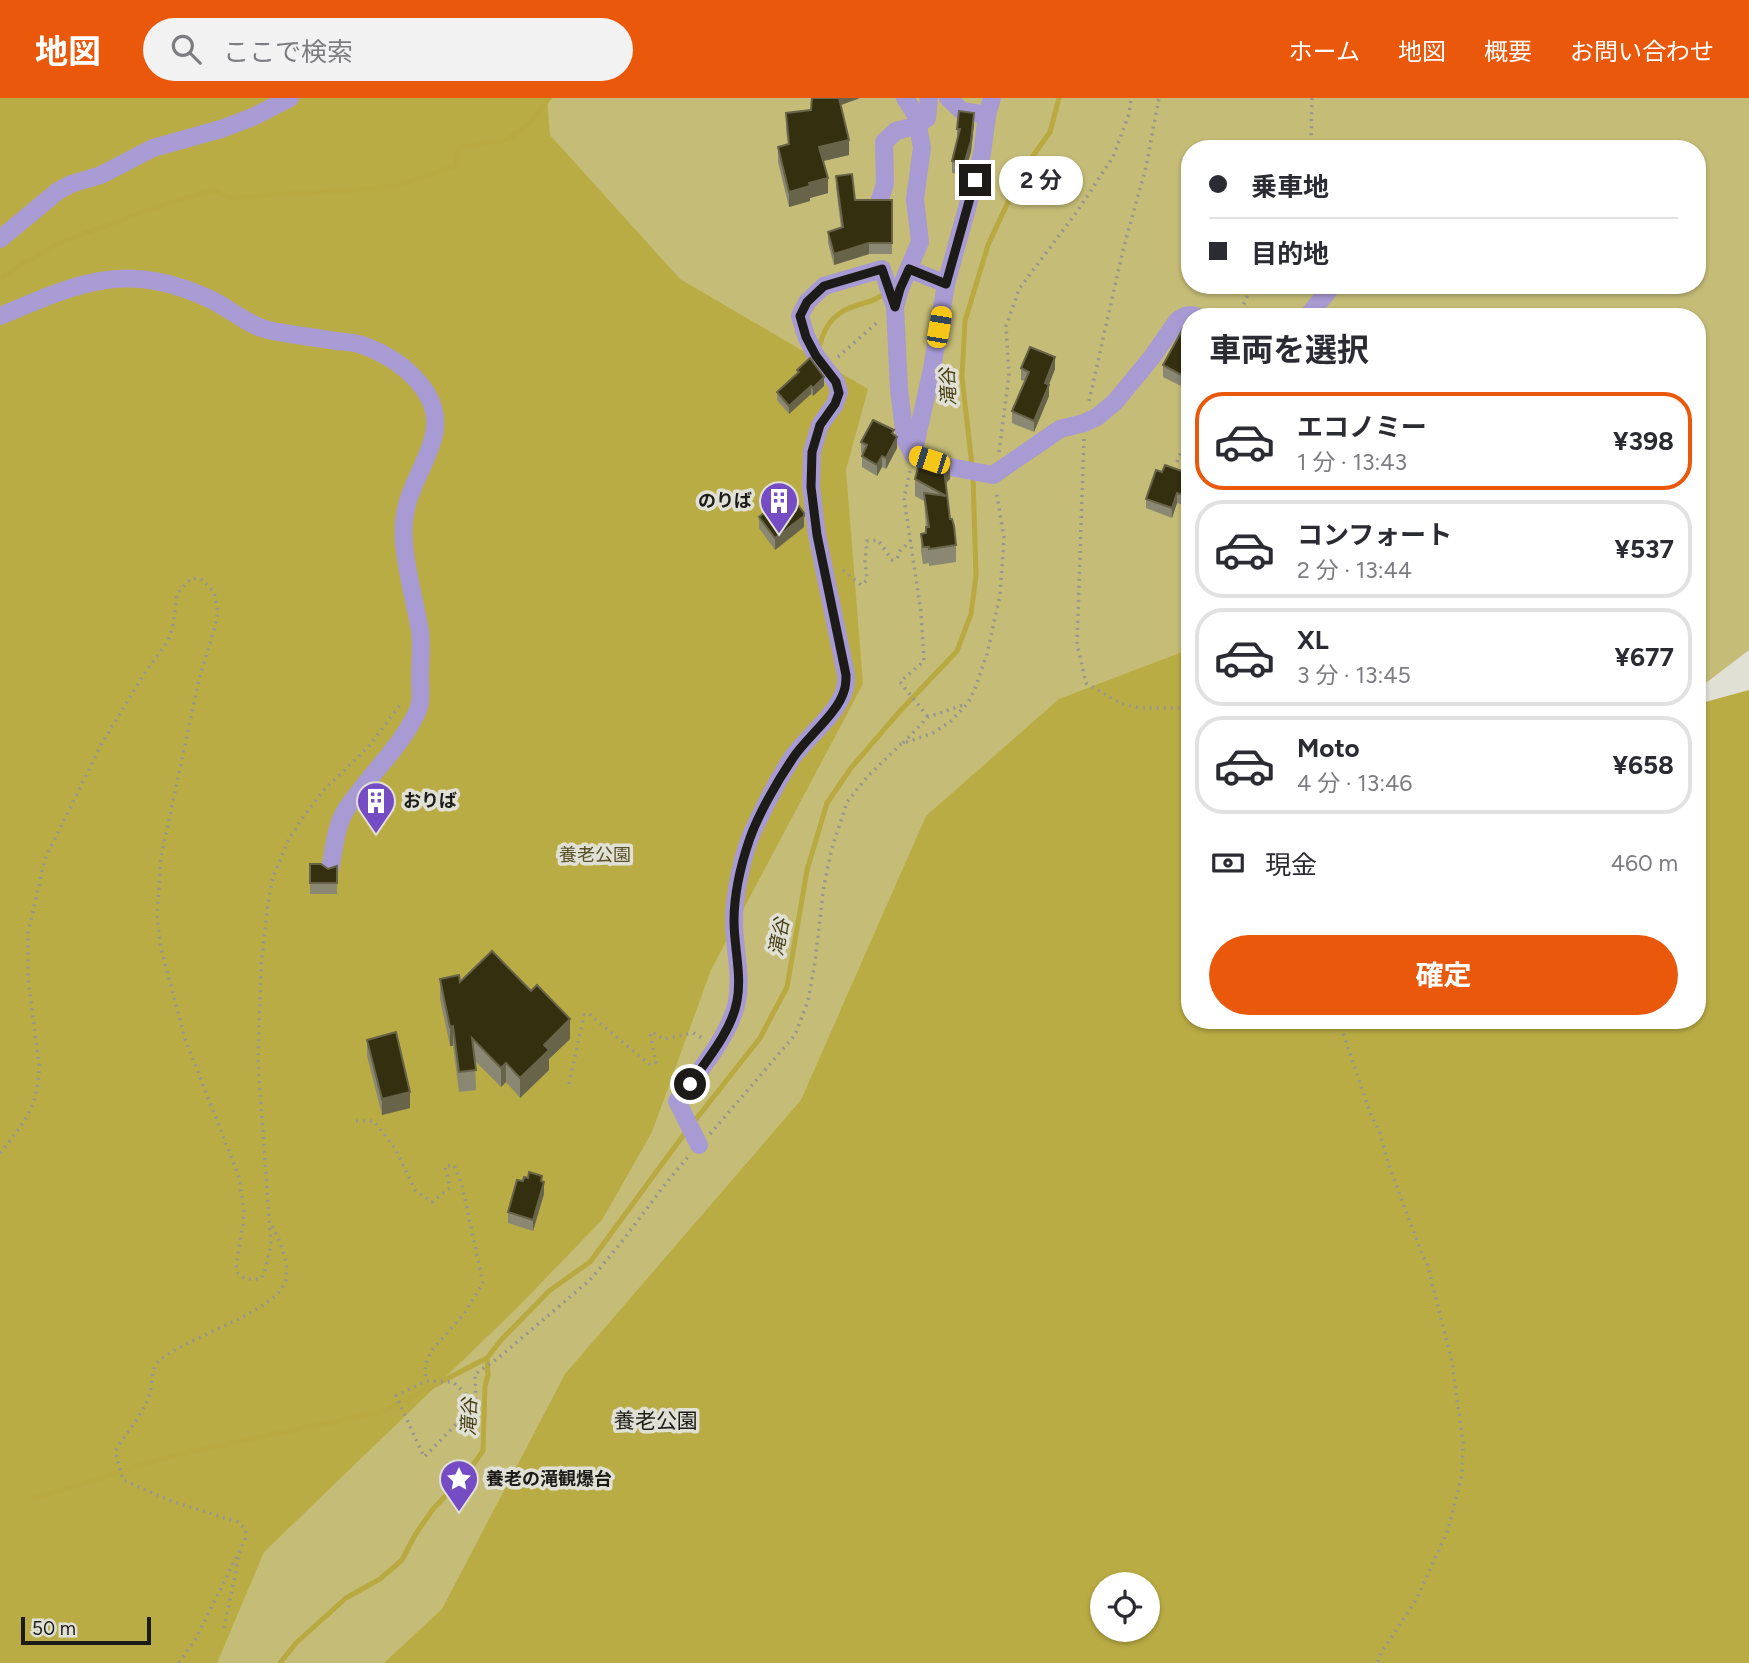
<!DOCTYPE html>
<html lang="ja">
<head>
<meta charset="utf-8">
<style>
  :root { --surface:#fff; --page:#f2f2f3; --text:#2b2b33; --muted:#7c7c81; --line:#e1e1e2; --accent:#ea580c }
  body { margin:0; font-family:Figtree,"Noto Sans JP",sans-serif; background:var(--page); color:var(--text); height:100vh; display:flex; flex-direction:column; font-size:26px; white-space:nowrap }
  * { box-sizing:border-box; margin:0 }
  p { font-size:23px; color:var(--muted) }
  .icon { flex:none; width:38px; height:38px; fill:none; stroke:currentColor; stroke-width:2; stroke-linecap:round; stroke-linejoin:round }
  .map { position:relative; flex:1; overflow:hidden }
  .details { position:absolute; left:1181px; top:210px; width:525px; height:721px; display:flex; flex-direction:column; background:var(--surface); border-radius:28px; box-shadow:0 2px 5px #0004 }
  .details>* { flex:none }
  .banner { position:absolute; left:1181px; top:42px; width:525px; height:154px; border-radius:28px; box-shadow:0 2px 5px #0004; display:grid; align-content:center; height:154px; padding:0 28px; background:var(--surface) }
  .fabs { position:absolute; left:1090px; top:1474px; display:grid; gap:14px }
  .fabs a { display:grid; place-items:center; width:70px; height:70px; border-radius:50%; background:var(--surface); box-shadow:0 2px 5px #0004; font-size:35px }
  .scale { position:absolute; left:21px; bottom:18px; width:130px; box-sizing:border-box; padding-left:7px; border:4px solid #1c1b18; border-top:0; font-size:19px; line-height:24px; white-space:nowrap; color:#1c1b18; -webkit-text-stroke:5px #e1e0d5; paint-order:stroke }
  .end { position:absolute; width:32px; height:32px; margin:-16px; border:9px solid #1c1b18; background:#fff; box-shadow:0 0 0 4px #fff }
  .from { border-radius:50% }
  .bubble { position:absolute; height:49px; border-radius:24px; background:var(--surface); box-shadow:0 2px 5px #0004; font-size:23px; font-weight:700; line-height:49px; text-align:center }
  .car { position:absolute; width:21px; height:42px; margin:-21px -10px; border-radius:9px; box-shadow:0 0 5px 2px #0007; background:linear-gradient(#f5c518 24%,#345 0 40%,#f5c518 0 76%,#345 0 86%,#f5c518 0) }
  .banner b { display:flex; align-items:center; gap:24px; height:66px; font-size:26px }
  .banner b+b { border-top:2px solid var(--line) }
  .banner i { width:18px; height:18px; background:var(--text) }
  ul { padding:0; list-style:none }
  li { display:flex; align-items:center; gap:21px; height:98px; margin:0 14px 10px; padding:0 14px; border:4px solid var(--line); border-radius:28px }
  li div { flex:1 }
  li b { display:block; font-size:26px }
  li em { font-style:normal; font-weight:700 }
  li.on { border-color:var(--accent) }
  li>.icon { width:63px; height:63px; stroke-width:1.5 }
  h2 { padding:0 28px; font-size:32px; line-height:84px }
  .pay { display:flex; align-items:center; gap:18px; height:77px; padding:0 28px; font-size:26px }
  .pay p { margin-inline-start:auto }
  .button { display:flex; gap:14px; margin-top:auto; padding:14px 28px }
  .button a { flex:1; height:80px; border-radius:42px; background:var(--accent); color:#fff; font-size:28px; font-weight:700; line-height:80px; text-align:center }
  header { display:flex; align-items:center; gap:42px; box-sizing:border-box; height:98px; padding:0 35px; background:var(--accent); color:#fff }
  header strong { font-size:33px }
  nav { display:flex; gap:38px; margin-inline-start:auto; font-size:24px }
  .search { width:490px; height:63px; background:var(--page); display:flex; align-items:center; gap:18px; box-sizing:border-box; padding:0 24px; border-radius:38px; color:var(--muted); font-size:26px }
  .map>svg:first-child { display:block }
  .green { fill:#c5bc77; fill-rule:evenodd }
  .forest { fill:#baac44; fill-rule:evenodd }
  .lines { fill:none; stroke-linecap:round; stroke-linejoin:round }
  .stream { stroke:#b8a941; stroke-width:5 }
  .path { stroke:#97968e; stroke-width:3.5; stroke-dasharray:2 5; stroke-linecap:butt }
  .minor { stroke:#a89ad3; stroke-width:18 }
  .wall { fill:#8a8872 }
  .shaded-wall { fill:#68644a }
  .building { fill:#342f0e; stroke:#68644a; stroke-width:2 }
  .route { stroke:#1c1b18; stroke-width:9 }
  .labels { text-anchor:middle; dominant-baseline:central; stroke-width:7; stroke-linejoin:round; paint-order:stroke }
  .poi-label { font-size:18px; font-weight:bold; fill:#1c1b18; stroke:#e1e0d5; text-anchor:start }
  .park-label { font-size:18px; fill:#575126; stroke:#e1e0d5 }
  .water-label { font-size:19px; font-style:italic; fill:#464014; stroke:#e1e0d5 }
  .quarter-label { font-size:21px; fill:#1c1b18; stroke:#e1e0d5 }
</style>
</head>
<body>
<header>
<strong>地図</strong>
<div class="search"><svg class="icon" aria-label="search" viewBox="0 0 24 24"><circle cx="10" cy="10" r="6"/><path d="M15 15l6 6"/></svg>ここで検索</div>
<nav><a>ホーム</a><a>地図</a><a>概要</a><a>お問い合わせ</a></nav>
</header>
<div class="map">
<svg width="1749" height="1565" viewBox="0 0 1749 1565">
  <rect width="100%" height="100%" fill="#e1e0d5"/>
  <!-- green -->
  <path class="green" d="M0 0H1749V552L1698 591V219H1190V922L834 1565H16L0 1526ZM1190 51H1698V187H1190Z"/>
  <!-- forest -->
  <g class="forest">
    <path d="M0 0H547L550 37 680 181 868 291 846 372 863 586 711 872 652 1034 602 1122 514 1213 264 1454 217 1565H0Z"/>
    <path d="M1190 551V922H1698V606L1749 592V1565H384L442 1511 565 1276 801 1002 926 718 1059 601ZM1102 1486H1148V1531H1102Z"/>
  </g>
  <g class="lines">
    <!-- stream -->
    <g class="stream">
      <path d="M0 181 19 168 62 144 140 115 211 92 231 100 394 89 456 68 458 50 508 41 530 25 549 0"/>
      <path d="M820 246C826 224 837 213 858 207 868 204 877 202 885 195"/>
      <path d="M972 368 962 279 965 223 988 147 1023 72 1050 34 1059 0"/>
      <path d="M35 1400 175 1357 385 1313 487 1260"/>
      <path d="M280 1565 296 1545 346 1500 380 1481 402 1462 415 1437 433 1411 467 1375 483 1353 485 1288 488 1277 487 1260 502 1241 549 1193 590 1164 682 1039 760 940 787 889 807 772 827 705 851 670 900 613 957 553 971 516 976 478 973 378"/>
    </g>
    <!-- path -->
    <g class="path">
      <path d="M1310 51 1311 47 1312 0"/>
      <path d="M1238 219 1252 187"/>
      <path d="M838 259 880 222"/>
      <path d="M1089 303 1123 152 1146 69 1159 0"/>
      <path d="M1084 341 1077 546 1086 585 1120 605 1139 610H1190"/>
      <path d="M999 354 1009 277 1006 228 1019 191 1076 115 1113 59 1129 16 1131 0"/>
      <path d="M1177 364 1190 333"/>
      <path d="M910 373 904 400 921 514 924 563 900 584 928 619"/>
      <path d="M843 472 861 487 867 482 865 463 867 443 878 442 892 462 897 461 900 453 911 442"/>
      <path d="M903 645 928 619 966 606"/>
      <path d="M1341 922 1342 932 1371 1017 1380 1035 1388 1065 1422 1156 1427 1165 1452 1264 1463 1344 1462 1377 1448 1432 1416 1502 1381 1555 1377 1565"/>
      <path d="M569 986 584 917 588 915 650 967 656 964 650 936 652 934 663 941 693 935 704 941"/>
      <path d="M356 1023H374L396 1052 415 1092 432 1104 450 1090 445 1068 454 1067 462 1087 483 1185 464 1216 432 1252 425 1267 426 1283"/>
      <path d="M710 1036 795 937 808 903 815 864 824 787 832 750 847 704 867 679 901 646 933 635 951 623 968 605 976 588 987 556 1000 497 1004 440 996 392"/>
      <path d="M0 1055C24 1025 39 1008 39 967L28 880V835L45 761 101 647 144 576 168 543 173 528 177 496 190 481 198 480 203 482 214 494 218 514 215 529 199 581 161 759 157 819 161 850 185 941 239 1079 244 1114 243 1127 236 1167 238 1175 245 1181H261L265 1172 271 1147 258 964 261 868 268 805 273 779 288 743 301 722 322 694 370 647 400 607"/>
      <path d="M476 1306 453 1284 426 1283 396 1298 424 1359 476 1306 475 1276 497 1261 590 1182 620 1146 667 1084 688 1059"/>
      <path d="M224 1530 240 1454"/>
      <path d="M179 1565 196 1540 245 1442 246 1432 238 1424 174 1404 123 1382 115 1353C126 1335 141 1319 149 1298 153 1287 150 1271 159 1263 185 1239 282 1213 286 1180 289 1160 278 1140 270 1123"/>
    </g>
    <!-- minor -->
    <g class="minor">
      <path d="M905 0 916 17 922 50 915 101 920 144 900 191 895 209 899 291 905 341 913 357 945 368 993 377 1060 331 1084 325 1097 319 1115 304 1152 259 1177 223C1184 217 1190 215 1198 219"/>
      <path d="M948 0 962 13 987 17"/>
      <path d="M880 101 885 86 884 44 896 33 915 28 927 20 929 0"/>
      <path d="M0 141 58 93 71 86 101 77 153 50 221 31 253 19 290 0"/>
      <path d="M909 171 946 186"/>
      <path d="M0 218C80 184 128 162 212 202 230 211 248 227 268 232 290 237 314 239 336 243 345 244 354 244 362 247 401 261 448 297 432 344 420 381 400 401 404 444 406 474 415 503 420 533 422 548 420 565 420 580 420 590 422 603 418 612 404 644 377 669 356 698 352 703 347 709 344 715 335 731 334 753 330 771"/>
      <path d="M1307 219 1333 187"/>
      <path d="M913 357 932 271 946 186 982 56 987 17 992 0"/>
      <path d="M699 1047 677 1003C697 976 731 936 737 903 742 877 734 849 734 823 734 798 742 758 752 735 764 709 777 683 792 660 806 640 838 615 844 593 846 588 846 582 846 577L817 437 811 389 812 354 820 327 835 306 839 294 836 284 816 258 806 238 800 218 807 204 824 188 882 171 895 209"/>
    </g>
  </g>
  <!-- wall -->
  <g class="wall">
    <path d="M860 0 841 7 849 57 823 63 828 95 810 100V103L789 109 778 64V49L788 47 786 30V15L811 12Z"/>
    <path d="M974 26 971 54 964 77 952 75V63L957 42V31Z"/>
    <path d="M836 78 855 102H892V156H869L834 167 828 145V134L841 130 836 89Z"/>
    <path d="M1187 223 1183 289 1163 279V267Z"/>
    <path d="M1021 270 1055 271 1049 287V298L1034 334 1012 325V313L1025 283 1021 282Z"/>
    <path d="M797 272 824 288 813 298 811 296 789 316 777 302V294L797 276Z"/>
    <path d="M894 336 897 350 886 371 882 369 877 378 862 369V358L863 356 861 355V344Z"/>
    <path d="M1162 374 1190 376V409L1177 405 1172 420 1146 410V401Z"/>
    <path d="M915 381H950L946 385 950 421 956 447V464L929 468V465L923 466 921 453V436H926V429L924 403 915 398Z"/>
    <path d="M759 419 804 429 775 452 759 430Z"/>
    <path d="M365 715 388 721 374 732 365 720Z"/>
    <path d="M310 766 328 771 337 768V796H310Z"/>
    <path d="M440 881 460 884 570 941 549 961V972L520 1000 506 984 501 989 475 963 476 992 459 994 453 948H450L440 901Z"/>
    <path d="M367 942 410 1010 382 1017 367 958Z"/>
    <path d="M542 1084 544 1096 533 1133 508 1125V1114Z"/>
  </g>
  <!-- shaded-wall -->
  <g class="shaded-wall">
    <path d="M838 0H860L838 8Z"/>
    <path d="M974 15V26L971 54 964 77V66Z"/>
    <path d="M849 42V57L819 64V49Z"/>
    <path d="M828 80V95L810 100V103L789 109V94L809 85Z"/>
    <path d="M869 145V156L834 167V156Z"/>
    <path d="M1055 259V271L1045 296V285Z"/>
    <path d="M1190 265V276L1183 289V278Z"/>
    <path d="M824 279V288L813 298V290Z"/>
    <path d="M1049 287V298L1034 334V323Z"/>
    <path d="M811 288V296L789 316V308Z"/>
    <path d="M897 339V350L886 371V360Z"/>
    <path d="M882 358V369L877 378V367Z"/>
    <path d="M950 364V381L944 387V371Z"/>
    <path d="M1177 395V405L1172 420V410Z"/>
    <path d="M804 418V429L775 452V440Z"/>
    <path d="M388 716V721L374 732V726Z"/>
    <path d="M570 921V941L549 961V972L520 1000V980L544 947Z"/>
    <path d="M453 928V948H450V929Z"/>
    <path d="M506 965V984L501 989V970Z"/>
    <path d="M410 994V1010L382 1017V1001Z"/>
    <path d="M544 1084V1096L533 1133V1122Z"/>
  </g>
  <!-- building -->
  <g class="building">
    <path d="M812 0H839L849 42 819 49 828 80 809 85 810 88 789 94 778 49 789 46 786 15 811 12Z"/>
    <path d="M959 13 974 15 971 43 964 66 952 63 960 31H957Z"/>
    <path d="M852 76 855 102H892V145H869L834 156 828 134 843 129 836 78Z"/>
    <path d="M1187 223 1190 225V265L1183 278 1163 267Z"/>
    <path d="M1030 249 1055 259 1045 285 1049 287 1034 323 1012 313 1029 274 1021 270Z"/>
    <path d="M810 260 824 279 813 290 811 288 789 308 777 294 799 274 797 272Z"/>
    <path d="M873 322 894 332 892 335 897 339 886 360 882 358 877 367 862 358 867 347 861 344Z"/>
    <path d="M921 358 950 364 944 371 950 421H952L954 428 956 447 929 451V449H923L921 436 926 435V429H929L924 395 946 398 915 381Z"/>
    <path d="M1165 367 1190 376V399L1177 395 1172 410 1146 401 1156 372 1162 374Z"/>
    <path d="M789 395 804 415V418L775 440 759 419Z"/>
    <path d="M378 704 388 716 374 726 365 715Z"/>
    <path d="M310 766H321L328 771 337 768V785H310Z"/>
    <path d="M492 853 531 893 537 887 570 921 544 947 549 952 520 980 506 965 501 970 472 940 476 972 459 974 453 928 450 929 440 881 459 877 460 884Z"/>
    <path d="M396 934 410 994 382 1001 367 942Z"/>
    <path d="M529 1074 542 1078 541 1083 544 1084 533 1122 508 1114 517 1082 523 1083 524 1079 528 1080Z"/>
  </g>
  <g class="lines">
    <!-- route -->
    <path class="route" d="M690 986C707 962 732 932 737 903 742 877 734 849 734 823 734 795 741 766 750 740 759 715 778 682 793 660 806 640 838 615 844 593 846 588 846 582 846 577L817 437 811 389 812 354 820 327 835 306 839 295 836 284 816 258 806 239 800 218 807 204 824 188 882 171 895 209 900 191 909 171 946 186 975 82"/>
  </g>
  <!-- icons -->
  <defs>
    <symbol id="building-pin" viewBox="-11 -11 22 30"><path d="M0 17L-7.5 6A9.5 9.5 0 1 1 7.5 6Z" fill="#764cc4" stroke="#e1e0d5"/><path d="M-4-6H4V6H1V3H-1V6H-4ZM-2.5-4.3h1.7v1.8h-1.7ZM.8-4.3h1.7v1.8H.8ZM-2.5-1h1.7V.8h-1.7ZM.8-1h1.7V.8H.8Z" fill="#fff"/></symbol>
    <symbol id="sight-pin" viewBox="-11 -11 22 30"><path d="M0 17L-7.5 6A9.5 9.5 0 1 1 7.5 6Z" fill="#764cc4" stroke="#e1e0d5"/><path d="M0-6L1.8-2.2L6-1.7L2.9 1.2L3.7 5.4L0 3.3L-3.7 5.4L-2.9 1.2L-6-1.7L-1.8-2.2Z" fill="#fff"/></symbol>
  </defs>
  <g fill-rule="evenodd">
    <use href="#building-pin" x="757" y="381" width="44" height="60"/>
    <use href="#building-pin" x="354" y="681" width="44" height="60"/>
    <use href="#sight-pin" x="437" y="1359" width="44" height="60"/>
  </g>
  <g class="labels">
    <!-- poi labels -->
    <g class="poi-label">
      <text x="752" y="403" text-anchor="end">のりば</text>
      <text x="403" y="703">おりば</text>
      <text x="486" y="1381">養老の滝観爆台</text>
    </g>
    <!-- park labels -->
    <g class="park-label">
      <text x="595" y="757">養老公園</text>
    </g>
    <!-- water labels -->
    <g class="water-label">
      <text transform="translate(948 289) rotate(-93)">滝谷</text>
      <text transform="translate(779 839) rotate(-80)">滝谷</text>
      <text transform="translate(469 1319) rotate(-88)">滝谷</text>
    </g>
    <!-- quarter labels -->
    <g class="quarter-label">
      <text x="656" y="1322">養老公園</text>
    </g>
  </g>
</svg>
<div class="fabs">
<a><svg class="icon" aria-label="locate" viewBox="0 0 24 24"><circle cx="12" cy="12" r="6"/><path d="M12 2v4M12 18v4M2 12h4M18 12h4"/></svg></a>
</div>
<div class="scale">50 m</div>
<i class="end from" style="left:690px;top:986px"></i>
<i class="end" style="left:975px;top:82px"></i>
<div class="bubble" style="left:999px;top:58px;width:84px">2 分</div>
<i class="car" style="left:939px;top:229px;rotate:10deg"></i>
<i class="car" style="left:929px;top:362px;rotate:288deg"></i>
<div class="banner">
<b><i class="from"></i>乗車地</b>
<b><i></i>目的地</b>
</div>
<section class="details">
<h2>車両を選択</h2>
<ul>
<li class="on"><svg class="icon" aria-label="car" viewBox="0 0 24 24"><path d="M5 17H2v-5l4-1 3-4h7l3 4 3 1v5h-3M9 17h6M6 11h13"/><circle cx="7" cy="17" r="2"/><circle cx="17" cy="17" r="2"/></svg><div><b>エコノミー</b><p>1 分 · 13:43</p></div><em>¥398</em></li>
<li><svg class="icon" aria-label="car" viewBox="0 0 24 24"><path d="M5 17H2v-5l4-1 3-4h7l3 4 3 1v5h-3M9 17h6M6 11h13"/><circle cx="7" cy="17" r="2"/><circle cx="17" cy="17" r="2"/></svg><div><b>コンフォート</b><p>2 分 · 13:44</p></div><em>¥537</em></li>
<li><svg class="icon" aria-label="car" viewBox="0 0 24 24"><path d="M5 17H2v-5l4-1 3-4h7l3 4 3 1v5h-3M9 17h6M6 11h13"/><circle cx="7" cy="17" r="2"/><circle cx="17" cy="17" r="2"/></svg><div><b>XL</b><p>3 分 · 13:45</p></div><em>¥677</em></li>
<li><svg class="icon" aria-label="car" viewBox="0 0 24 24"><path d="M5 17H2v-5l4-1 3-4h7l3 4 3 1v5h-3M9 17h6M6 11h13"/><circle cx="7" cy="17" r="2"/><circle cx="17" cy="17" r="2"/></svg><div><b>Moto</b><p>4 分 · 13:46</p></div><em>¥658</em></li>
</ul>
<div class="pay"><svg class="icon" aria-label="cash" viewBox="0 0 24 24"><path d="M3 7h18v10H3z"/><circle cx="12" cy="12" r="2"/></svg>現金<p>460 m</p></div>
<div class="button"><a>確定</a></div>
</section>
</div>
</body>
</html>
